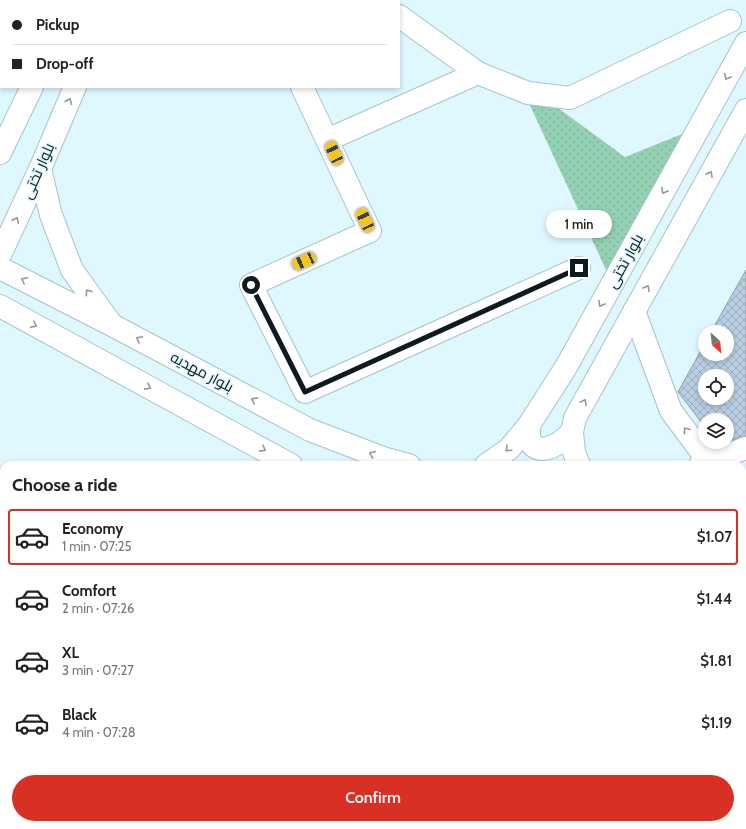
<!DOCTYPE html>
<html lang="en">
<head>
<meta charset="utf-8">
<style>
  :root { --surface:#fff; --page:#f6f6f6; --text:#222; --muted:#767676; --line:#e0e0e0; --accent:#d93025 }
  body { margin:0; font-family:Cabin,Cairo,sans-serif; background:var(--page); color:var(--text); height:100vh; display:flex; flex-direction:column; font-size:15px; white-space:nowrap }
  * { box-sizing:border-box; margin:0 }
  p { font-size:13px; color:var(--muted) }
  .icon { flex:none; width:22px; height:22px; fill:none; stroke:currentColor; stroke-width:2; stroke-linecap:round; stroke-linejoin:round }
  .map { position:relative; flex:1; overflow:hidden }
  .sheet { position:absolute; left:0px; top:461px; width:746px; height:368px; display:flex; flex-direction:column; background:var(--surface); border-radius:12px 12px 0 0; box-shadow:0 2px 6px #0003 }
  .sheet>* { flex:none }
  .top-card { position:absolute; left:0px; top:0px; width:400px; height:88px; box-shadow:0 2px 6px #0003; display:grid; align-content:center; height:88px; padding:0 12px; background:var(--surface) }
  .needle { width:26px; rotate:153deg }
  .fabs { position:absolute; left:698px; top:325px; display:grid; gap:8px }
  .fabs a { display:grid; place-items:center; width:36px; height:36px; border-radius:50%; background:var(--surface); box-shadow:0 2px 6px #0003; font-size:20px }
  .end { position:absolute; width:18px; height:18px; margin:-9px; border:5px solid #0e1a1d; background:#fff; box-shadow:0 0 0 2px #fff }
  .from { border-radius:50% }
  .bubble { position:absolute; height:28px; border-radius:14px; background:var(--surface); box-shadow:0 2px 6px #0003; font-size:13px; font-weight:600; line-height:28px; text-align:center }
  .car { position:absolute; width:12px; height:24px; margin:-12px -6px; border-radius:5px; box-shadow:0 0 3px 1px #0007; background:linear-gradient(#f5c518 24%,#345 0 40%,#f5c518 0 76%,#345 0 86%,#f5c518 0) }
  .top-card b { display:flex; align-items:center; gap:14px; height:38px; font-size:15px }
  .top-card b+b { border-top:1px solid var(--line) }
  .top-card i { width:10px; height:10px; background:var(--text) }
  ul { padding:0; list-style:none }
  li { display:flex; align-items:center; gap:12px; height:56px; margin:0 8px 6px; padding:0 4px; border:2px solid transparent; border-radius:4px }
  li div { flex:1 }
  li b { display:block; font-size:15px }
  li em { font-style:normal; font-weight:600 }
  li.active { border-color:var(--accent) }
  li>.icon { width:36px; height:36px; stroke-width:1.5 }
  h2 { padding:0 12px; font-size:18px; line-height:48px }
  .primary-button { display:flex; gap:8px; margin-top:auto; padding:8px 12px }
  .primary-button a { flex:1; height:46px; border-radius:24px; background:var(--accent); color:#fff; font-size:16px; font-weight:600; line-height:46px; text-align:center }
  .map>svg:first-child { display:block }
  .park { fill:url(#park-dots) }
  .building { fill:url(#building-cross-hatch); stroke:#8da0b2; fill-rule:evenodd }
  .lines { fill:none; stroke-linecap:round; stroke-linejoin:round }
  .minor-casing { stroke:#a5c3cc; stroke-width:24 }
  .major-casing { stroke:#a5c3cc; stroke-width:24 }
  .minor { stroke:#fff; stroke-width:22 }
  .major { stroke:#fff; stroke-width:22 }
  .oneway { stroke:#939899 }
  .route { stroke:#0e1a1d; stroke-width:5 }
  .labels { text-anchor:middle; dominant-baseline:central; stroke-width:3; stroke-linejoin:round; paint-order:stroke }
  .street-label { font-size:15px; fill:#0e1a1d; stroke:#dff7ff }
</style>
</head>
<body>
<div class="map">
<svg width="746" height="829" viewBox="0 0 746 829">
  <defs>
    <pattern id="park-dots" width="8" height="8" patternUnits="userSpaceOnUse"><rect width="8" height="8" fill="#93d1b2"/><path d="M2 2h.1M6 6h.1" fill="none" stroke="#7eb399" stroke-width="1.8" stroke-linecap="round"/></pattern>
    <pattern id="building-cross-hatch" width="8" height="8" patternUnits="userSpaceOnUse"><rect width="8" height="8" fill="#b9cee1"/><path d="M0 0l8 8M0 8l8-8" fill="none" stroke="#9eb0c1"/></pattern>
  </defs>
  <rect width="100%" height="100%" fill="#dff7ff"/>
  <!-- park -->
  <path class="park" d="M528 101 558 108 625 157 687 132 607 272Z"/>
  <!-- building -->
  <path class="building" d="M746 270V436H742L727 442V420H705V427L678 392 705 343V354H727V332H711ZM705 376H727V398H705Z"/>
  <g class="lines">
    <defs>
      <g id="minor">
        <path d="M261 0 262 1"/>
        <path d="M377 0 378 1"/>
        <path d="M73 1 74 0"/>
        <path d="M112 1V0"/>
        <path d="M399 16 478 73 528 93 570 98 730 21"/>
        <path d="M302 87 370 231 251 285 305 392 579 268"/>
        <path d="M327 140 478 73"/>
        <path d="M0 153 32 87"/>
        <path d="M40 169 51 215 72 270 109 321"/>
        <path d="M0 255 40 169 75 87"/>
        <path d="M0 268 110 324 310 430 383 458 409 465"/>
        <path d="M0 306 291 465"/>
        <path d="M634 311 671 411 709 462"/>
        <path d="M529 425C527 447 537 455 557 444 563 441 567 436 572 432"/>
        <path d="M486 465 509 449 529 425 566 367 746 43"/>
        <path d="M579 465 574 452 572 432 575 418 746 110"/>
        <path d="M700 465 746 448"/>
        <path d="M286 829 288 825"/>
        <path d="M346 829 349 825"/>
        <path d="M613 829 615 825"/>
      </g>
      <g id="major">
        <path d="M742 530 746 536"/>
        <path d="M742 610 744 608 746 598"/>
        <path d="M742 795 746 799"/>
      </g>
    </defs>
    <!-- minor casing -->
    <use href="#minor" class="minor-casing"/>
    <!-- major casing -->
    <use href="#major" class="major-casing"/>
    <!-- minor -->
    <use href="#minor" class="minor"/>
    <!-- major -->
    <use href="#major" class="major"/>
  </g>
  <!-- one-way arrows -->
  <defs><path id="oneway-chevron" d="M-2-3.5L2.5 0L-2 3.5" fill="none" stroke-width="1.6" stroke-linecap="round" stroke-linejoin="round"/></defs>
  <g class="oneway">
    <use href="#oneway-chevron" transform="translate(727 77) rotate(119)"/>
    <use href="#oneway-chevron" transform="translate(69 101) rotate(-67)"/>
    <use href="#oneway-chevron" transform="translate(710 174) rotate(-61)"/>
    <use href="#oneway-chevron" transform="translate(664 191) rotate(119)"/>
    <use href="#oneway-chevron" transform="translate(16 220) rotate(-65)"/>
    <use href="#oneway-chevron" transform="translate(24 280) rotate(-153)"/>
    <use href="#oneway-chevron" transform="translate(647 288) rotate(-61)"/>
    <use href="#oneway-chevron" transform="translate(88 292) rotate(-126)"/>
    <use href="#oneway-chevron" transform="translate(601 304) rotate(119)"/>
    <use href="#oneway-chevron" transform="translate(34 325) rotate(29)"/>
    <use href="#oneway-chevron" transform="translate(139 339) rotate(-152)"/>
    <use href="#oneway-chevron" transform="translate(148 387) rotate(29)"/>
    <use href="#oneway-chevron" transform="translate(254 400) rotate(-152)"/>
    <use href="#oneway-chevron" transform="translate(584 402) rotate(-62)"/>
    <use href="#oneway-chevron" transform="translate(686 430) rotate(-127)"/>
    <use href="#oneway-chevron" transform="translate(263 449) rotate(29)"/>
    <use href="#oneway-chevron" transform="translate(508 449) rotate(138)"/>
    <use href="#oneway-chevron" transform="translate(372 454) rotate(-159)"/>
  </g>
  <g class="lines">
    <!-- route -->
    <path class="route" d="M251 285 305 392 579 268"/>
  </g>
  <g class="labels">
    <!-- street labels -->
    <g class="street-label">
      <text transform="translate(38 171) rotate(-66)">بلوار تختی</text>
      <text transform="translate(625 261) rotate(-61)">بلوار تختی</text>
      <text transform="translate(202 372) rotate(28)">بلوار مهدیه</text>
    </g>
  </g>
</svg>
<div class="fabs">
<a><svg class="needle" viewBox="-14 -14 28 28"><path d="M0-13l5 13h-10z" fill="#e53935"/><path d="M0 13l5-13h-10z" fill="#767676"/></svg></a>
<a><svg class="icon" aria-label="locate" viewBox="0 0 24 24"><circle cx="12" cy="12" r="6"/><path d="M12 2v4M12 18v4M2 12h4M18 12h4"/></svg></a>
<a><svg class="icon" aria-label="layers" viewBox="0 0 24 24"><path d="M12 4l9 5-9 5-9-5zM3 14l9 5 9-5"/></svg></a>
</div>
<i class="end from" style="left:251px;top:285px"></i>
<i class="end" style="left:579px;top:268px"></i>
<div class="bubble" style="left:546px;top:210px;width:66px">1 min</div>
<i class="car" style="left:334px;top:153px;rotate:335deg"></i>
<i class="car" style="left:365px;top:220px;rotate:335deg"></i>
<i class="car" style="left:304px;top:261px;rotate:246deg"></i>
<div class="top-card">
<b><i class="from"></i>Pickup</b>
<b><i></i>Drop-off</b>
</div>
<section class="sheet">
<h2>Choose a ride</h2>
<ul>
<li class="active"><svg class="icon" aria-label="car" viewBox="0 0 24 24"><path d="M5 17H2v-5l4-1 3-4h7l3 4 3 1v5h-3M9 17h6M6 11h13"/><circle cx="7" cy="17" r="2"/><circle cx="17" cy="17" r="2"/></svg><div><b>Economy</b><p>1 min · 07:25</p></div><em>$1.07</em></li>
<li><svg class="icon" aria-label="car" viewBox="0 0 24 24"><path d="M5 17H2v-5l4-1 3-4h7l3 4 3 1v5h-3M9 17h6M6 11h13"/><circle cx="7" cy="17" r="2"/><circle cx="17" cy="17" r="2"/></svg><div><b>Comfort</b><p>2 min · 07:26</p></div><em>$1.44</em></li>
<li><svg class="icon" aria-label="car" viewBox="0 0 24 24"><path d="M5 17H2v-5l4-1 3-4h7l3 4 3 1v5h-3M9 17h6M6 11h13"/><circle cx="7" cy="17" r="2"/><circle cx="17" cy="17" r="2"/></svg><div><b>XL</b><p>3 min · 07:27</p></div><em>$1.81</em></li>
<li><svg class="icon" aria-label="car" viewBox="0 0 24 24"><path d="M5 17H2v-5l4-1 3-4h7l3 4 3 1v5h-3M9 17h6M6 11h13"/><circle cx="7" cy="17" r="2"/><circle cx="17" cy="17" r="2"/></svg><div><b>Black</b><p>4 min · 07:28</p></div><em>$1.19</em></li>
</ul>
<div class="primary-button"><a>Confirm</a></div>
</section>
</div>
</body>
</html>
